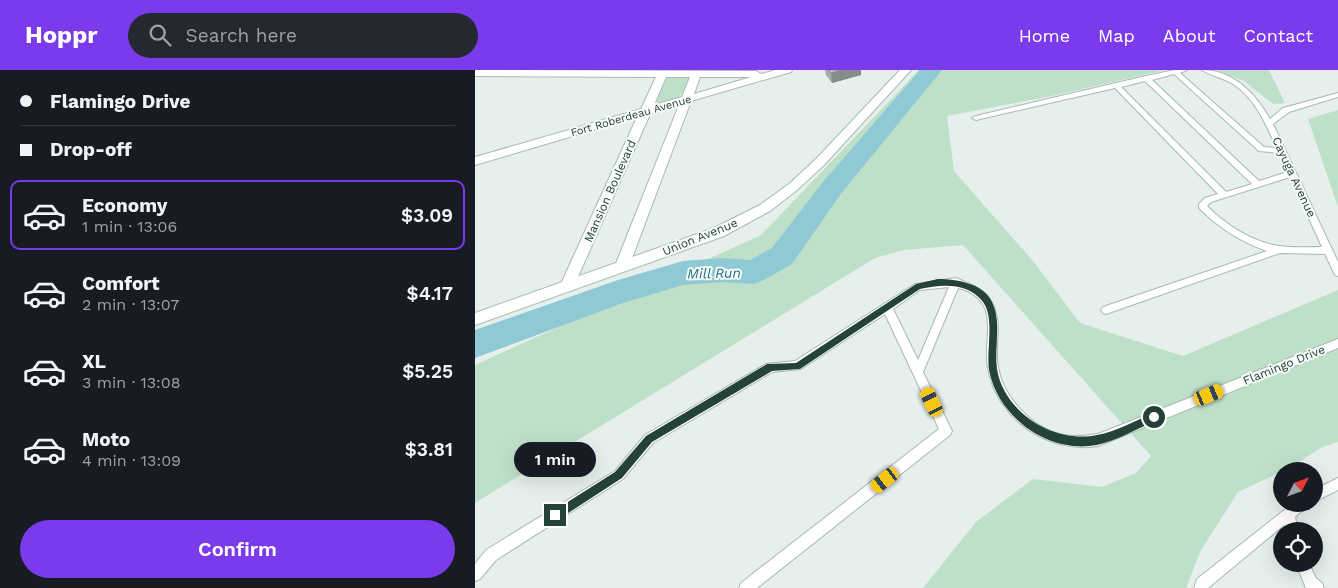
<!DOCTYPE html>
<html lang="en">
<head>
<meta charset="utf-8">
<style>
  :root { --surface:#171b24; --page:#242831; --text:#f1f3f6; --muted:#9ea1a6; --line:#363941; --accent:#7c3aed }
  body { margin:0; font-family:"Work Sans",sans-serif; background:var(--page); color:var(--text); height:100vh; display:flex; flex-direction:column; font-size:19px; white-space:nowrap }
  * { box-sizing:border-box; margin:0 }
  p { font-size:16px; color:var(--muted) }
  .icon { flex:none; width:28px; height:28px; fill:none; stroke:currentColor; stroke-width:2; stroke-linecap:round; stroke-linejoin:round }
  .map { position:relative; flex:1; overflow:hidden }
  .drawer { display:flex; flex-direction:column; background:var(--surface); width:475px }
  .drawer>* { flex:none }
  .hud { display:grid; align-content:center; height:110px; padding:0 20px; background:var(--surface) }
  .needle { width:32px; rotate:49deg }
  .controls { position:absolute; left:798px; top:392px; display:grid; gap:10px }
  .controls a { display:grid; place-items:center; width:50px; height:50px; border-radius:50%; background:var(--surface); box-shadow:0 5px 20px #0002; font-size:25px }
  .end { position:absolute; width:22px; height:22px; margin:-11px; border:6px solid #24423a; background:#fff; box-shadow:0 0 0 2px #fff }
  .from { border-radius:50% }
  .bubble { position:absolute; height:35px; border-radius:18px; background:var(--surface); box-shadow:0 5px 20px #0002; font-size:16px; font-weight:600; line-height:35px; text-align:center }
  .car { position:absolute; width:15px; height:30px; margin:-15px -8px; border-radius:6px; box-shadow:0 0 4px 1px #0007; background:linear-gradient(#f5c518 24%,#345 0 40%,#f5c518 0 76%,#345 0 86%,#f5c518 0) }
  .hud b { display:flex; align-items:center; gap:18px; height:48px; font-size:19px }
  .hud b+b { border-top:1px solid var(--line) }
  .hud i { width:12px; height:12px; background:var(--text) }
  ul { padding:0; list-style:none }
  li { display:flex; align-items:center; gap:15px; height:70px; margin:0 10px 8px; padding:0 10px; border:2px solid transparent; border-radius:10px }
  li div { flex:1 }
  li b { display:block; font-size:19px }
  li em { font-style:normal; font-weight:600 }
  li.on { border-color:var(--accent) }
  li>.icon { width:45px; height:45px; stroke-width:1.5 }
  .button { display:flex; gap:10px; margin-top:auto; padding:10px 20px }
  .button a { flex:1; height:58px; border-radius:30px; background:var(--accent); color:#fff; font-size:20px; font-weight:600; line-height:58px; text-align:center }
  header { display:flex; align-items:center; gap:30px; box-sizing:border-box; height:70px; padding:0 25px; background:var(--accent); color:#fff }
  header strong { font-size:24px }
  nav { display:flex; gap:28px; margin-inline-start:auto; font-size:18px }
  .search { width:350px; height:45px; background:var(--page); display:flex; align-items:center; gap:12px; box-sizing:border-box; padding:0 18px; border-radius:28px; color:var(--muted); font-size:19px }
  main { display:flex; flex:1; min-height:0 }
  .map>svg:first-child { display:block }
  .green { fill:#bfe0c8 }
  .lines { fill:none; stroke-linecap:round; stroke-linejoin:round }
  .river { fill:#8ec9d4; fill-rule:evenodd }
  .lane-casing { stroke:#a8b8b2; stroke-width:2 }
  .street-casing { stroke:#a8b8b2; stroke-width:2 }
  .secondary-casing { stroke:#a4bbb3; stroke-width:2 }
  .lane { fill:#fff; fill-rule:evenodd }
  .street { fill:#fff; fill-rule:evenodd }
  .secondary { fill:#fff; fill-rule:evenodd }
  .wall { fill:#a1aea9 }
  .shaded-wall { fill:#838d89 }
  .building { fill:#bbcac4; stroke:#838d89 }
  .route { fill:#24423a }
  .labels { text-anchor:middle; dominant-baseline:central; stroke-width:4; stroke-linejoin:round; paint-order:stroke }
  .far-street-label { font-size:11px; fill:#24423a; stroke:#f7fbf9 }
  .street-label { font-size:12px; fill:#24423a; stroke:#f7fbf9 }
  .water-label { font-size:14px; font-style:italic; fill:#1c6f80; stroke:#f7fbf9 }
</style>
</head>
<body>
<header>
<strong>Hoppr</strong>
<div class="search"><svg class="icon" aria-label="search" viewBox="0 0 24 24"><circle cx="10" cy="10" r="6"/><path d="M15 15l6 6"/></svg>Search here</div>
<nav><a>Home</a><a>Map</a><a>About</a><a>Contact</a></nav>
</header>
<main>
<section class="drawer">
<div class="hud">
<b><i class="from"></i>Flamingo Drive</b>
<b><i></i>Drop-off</b>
</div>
<ul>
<li class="on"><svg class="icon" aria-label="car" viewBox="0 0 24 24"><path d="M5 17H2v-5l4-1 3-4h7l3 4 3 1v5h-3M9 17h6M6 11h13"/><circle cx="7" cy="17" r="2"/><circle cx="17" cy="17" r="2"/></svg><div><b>Economy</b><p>1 min · 13:06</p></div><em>$3.09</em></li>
<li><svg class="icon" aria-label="car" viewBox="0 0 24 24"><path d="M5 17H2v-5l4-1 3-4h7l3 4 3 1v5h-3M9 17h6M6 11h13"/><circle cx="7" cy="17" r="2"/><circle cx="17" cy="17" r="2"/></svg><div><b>Comfort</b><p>2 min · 13:07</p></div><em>$4.17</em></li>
<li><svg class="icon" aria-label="car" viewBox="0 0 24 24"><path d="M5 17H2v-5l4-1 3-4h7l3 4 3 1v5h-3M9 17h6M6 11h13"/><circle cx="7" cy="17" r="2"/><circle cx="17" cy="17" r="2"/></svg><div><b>XL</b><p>3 min · 13:08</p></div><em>$5.25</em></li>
<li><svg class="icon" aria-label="car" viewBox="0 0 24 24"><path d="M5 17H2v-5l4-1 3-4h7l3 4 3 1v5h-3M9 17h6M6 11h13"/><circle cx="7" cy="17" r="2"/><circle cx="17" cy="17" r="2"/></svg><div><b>Moto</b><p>4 min · 13:09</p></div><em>$3.81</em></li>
</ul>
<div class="button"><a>Confirm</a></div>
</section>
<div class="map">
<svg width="863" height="518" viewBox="0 0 863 518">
  <rect width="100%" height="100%" fill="#e6efeb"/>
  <!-- green -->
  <g class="green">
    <path d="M444 0H690L577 26 472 46 479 101 558 191 605 253 708 286 863 220V372L847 377 814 398 763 422 725 482 711 518H448L501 452 558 409 627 417 661 403 676 386 488 175 429 180 400 188 0 433V295L286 165Z"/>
    <path d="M741 0H794L810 33 798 34 769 11Z"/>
    <path d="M192 7H214C208 25 203 34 181 34Z"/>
    <path d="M863 40V137L833 49Z"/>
  </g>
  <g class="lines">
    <!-- river -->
    <path class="river" d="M445 0H467L365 125 317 194 289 210 279 214 247 212 208 215 148 233 0 288V260L143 210 208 191 247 188 275 190 297 178 347 113Z"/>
    <defs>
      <g id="lane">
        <path d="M712 0 705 3 789 77 802 78C791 55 781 29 758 14 749 8 736 6 727 0 758 0 780 23 795 49L808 38 863 23V27L814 42 798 54 863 192V206L860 205 850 184 805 183 631 244 628 243 626 240 628 237 792 181C766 172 744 158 724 138V134L730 128 743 124 640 18 501 50 497 48 501 46 671 6 700 0ZM699 4 784 81 804 83 813 102 784 111 677 10ZM670 11 777 114 751 122 646 17ZM815 107 847 177C833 177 818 178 804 176 777 172 751 155 732 136L736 132Z"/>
        <path d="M481 208C494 214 510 218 517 233 528 253 519 276 523 297 528 328 558 359 589 365 601 367 611 366 623 364L863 269V278L623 376C573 384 522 349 513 298 509 278 517 257 510 238 505 227 494 220 483 218L448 302 477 361 475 365 282 518H264L266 513 464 359 410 244 326 299 297 302 178 373 148 409 21 490 5 509 0 511V494L11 480 140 401 170 365 291 294 320 291 440 214ZM474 217 443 290 418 239 445 220Z"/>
        <path d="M863 408V420L839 432V420Z"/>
        <path d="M817 434H832L830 438 820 447 823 461H811L809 455 733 518H719L722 509Z"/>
        <path d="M821 494H834L841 508 847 513 849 518H831Z"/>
      </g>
      <path id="street" d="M0 0 281 1 286 4 301 0H317L316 2 216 31 154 196 152 200 147 201 142 200 140 196 204 35 175 44 99 216 97 220 92 222 87 220 85 216 162 47 0 95V87L166 39 181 7 0 6ZM191 7H215L207 27 179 35ZM225 7H276L219 24Z"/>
      <path id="secondary" d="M425 0H436L349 95 322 120 295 141 249 166 0 255V243L239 158 285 135 314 114 341 89Z"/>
    </defs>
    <!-- lane casing -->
    <use href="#lane" class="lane-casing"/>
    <!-- street casing -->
    <use href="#street" class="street-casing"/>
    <!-- secondary casing -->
    <use href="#secondary" class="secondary-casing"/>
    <!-- lane -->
    <use href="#lane" class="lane"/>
    <!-- street -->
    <use href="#street" class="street"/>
    <!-- secondary -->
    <use href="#secondary" class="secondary"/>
  </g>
  <!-- wall -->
  <path class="wall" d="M350 0H386V5L357 13 351 5Z"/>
  <!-- shaded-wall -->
  <path class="shaded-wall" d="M367 0H386V5L357 13 356 3Z"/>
  <!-- building -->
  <path class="building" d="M353 0H367L356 3Z"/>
  <!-- route -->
  <path class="route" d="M463 209C481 209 508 213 517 232 527 253 519 277 522 299 529 343 580 374 622 365 641 362 661 350 679 343L682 344V350C664 358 641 371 622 375 574 384 523 348 514 300 511 281 520 248 508 232 493 212 467 214 445 219L325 299 297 301 177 372 147 408 84 449H77V442L140 402 171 366 292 294 321 293 441 214Z"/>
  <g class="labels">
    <!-- far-street labels -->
    <g class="far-street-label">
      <text transform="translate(156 46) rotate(-16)">Fort Roberdeau Avenue</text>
    </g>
    <!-- street labels -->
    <g class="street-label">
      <text transform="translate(819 107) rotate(65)">Cayuga Avenue</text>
      <text transform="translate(135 121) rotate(-66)">Mansion Boulevard</text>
      <text transform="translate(225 167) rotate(-22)">Union Avenue</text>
      <text transform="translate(809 295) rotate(-22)">Flamingo Drive</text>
    </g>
    <!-- water labels -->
    <g class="water-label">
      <text transform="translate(239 203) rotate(-1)">Mill Run</text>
    </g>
  </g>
</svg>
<div class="controls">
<a><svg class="needle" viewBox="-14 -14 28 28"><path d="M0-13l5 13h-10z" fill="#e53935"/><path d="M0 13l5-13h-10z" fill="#9ea1a6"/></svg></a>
<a><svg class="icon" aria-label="locate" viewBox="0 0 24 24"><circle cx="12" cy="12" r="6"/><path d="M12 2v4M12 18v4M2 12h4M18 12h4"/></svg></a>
</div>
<i class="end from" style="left:679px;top:347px"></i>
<i class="end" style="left:80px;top:445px"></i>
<div class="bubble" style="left:39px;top:372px;width:82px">1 min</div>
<i class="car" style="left:734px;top:325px;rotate:68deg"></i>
<i class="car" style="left:457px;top:332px;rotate:334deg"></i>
<i class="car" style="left:410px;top:410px;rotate:232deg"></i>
</div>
</main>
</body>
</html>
